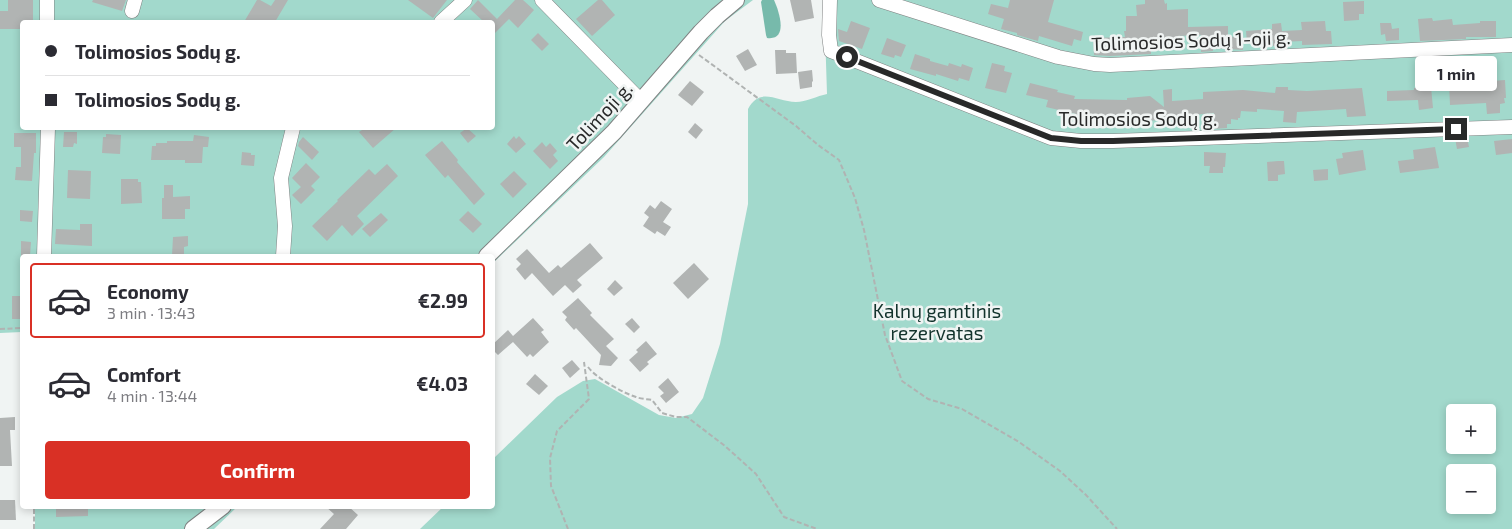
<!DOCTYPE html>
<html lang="en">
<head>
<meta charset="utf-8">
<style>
  :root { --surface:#fff; --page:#f7f7f7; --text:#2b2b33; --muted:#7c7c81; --line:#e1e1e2; --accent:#d93025 }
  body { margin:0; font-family:"Exo 2",sans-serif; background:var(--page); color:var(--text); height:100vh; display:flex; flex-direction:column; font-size:19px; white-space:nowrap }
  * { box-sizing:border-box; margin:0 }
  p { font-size:16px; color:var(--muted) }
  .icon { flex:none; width:28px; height:28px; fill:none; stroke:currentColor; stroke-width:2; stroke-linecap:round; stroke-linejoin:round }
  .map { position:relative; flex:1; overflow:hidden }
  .side { position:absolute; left:20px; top:254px; width:475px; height:255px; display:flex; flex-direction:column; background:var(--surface); border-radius:5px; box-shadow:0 2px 8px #0003 }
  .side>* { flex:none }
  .guide { position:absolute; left:20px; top:20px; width:475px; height:110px; border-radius:5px; box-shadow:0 2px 8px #0003; display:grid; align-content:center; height:110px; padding:0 25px; background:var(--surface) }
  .fabs { position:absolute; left:1446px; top:404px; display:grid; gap:10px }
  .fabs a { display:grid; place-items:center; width:50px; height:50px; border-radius:5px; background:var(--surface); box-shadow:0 2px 8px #0003; font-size:25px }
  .end { position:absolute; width:22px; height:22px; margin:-11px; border:6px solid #282929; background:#fff; box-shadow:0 0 0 2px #fff }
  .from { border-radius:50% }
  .bubble { position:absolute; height:35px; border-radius:5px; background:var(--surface); box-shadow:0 2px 8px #0003; font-size:16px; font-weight:700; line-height:35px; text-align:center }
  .guide b { display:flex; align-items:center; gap:18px; height:48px; font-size:19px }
  .guide b+b { border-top:1px solid var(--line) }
  .guide i { width:12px; height:12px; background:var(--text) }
  ul { padding:9px 0 0; list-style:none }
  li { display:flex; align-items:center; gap:15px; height:75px; margin:0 10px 8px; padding:0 15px; border:2px solid transparent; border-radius:5px }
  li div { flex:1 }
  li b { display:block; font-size:19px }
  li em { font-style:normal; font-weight:700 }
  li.active { border-color:var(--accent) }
  li>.icon { width:45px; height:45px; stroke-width:1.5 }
  .action { display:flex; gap:10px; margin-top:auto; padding:10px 25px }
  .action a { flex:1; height:58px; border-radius:5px; background:var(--accent); color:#fff; font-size:20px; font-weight:700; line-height:58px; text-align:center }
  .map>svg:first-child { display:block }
  .green { fill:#a2d9cc; fill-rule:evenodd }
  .water { fill:#77baab }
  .building { fill:#b1b4b3 }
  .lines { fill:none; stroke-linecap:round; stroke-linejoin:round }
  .minor-casing { stroke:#808383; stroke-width:15 }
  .tertiary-casing { stroke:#808383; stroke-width:18 }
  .path { stroke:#b0b3b2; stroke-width:2; stroke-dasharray:5 2.5; stroke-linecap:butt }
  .minor { stroke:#fff; stroke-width:14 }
  .tertiary { stroke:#fff; stroke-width:16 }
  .route { stroke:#282929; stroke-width:6 }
  .labels { text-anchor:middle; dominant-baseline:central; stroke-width:5; stroke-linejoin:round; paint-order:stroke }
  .street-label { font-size:19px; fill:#282929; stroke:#f0f4f3 }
  .park-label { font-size:19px; fill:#12332c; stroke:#f0f4f3 }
</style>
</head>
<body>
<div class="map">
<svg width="1512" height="529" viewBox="0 0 1512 529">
  <rect width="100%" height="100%" fill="#f0f4f3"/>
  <!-- green -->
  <g class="green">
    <path d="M0 0H753L725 21 604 157 493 263 492 256H22V332L0 333ZM22 22H492V128H22Z"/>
    <path d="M824 0H1512V529H420L444 506H492L493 459 557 397 583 381 595 379 659 415 676 418 692 414 703 398 720 344 748 204V109C760 86 777 102 796 102 806 102 817 96 827 94ZM1455 412H1488V445H1455ZM1455 472H1488V505H1455Z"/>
    <path d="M35 506H238L214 529H35Z"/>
  </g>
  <!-- water -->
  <path class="water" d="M762 0H774C779 11 789 41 767 38L766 35 761 2Z"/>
  <!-- building -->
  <g class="building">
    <path d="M8 0H33V22H22V29H0V11H8Z"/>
    <path d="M93 0H126L122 11 92 2Z"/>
    <path d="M257 0H260L271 6 275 0H288L275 22H244Z"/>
    <path d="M408 0H447L433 18Z"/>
    <path d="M478 0 497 19 515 0H523L534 10 518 28 509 19 492 36V22H484L470 9Z"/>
    <path d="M598 0H602L615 15 592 36 576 19Z"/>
    <path d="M790 0H811L814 18 795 22Z"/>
    <path d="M1010 0H1054L1048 22 1083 32 1081 41 1074 39 1072 46 1039 36 1038 41 1017 35V33L1001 29 1004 19 988 14 991 4 1008 8Z"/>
    <path d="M1145 0H1164L1165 4 1167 3V10L1188 9V27L1228 26V37L1242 36 1243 50 1213 48V51L1201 52V35L1178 36V49L1151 50V54L1110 56 1094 55 1093 38 1125 37 1124 31H1126V16H1137L1136 5 1145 4Z"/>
    <path d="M1364 1V14H1359V20L1344 21 1343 2Z"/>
    <path d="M1432 18 1433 21 1452 19 1453 25 1480 23V21H1496V37H1466V39L1420 41 1418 19Z"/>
    <path d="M851 21 870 28 862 49 839 41 838 29 847 32Z"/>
    <path d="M1325 21 1326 31H1331L1332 44 1302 45V41L1282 42V46H1273V41L1247 43 1246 31 1272 29V24L1281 23 1282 31 1302 30 1301 22Z"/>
    <path d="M1380 23H1391L1392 29 1399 28V40L1386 41 1385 34 1381 35Z"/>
    <path d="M538 33 549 44 542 51 531 40Z"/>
    <path d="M887 38 906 45 901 57 895 55 894 58 881 54Z"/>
    <path d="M748 49 757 65 745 71 736 56Z"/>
    <path d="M775 50H786V53H796L797 73 776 74Z"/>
    <path d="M915 54 930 59V61L948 66 949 63 961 67 962 64 973 68 969 81 959 78 958 81 936 74V76L910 69Z"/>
    <path d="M992 63 1005 66 1004 71 1012 73 1006 93 985 88Z"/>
    <path d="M812 70 813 81 812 82V87L800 89 798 72Z"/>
    <path d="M1505 80 1506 98H1504L1505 103 1500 104V113L1487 114 1486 103 1450 105 1449 84Z"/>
    <path d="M690 81 704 92 692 106 678 95Z"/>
    <path d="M1030 83 1058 90 1057 92 1075 96 1074 99 1127 100V98L1150 96 1164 107 1163 90 1172 89V101L1203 99V92L1243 90 1275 93 1276 87H1288V90L1307 91 1362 88 1366 116 1347 117 1346 109 1297 112 1296 123 1283 122 1284 111 1257 109V112L1241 111 1240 118H1238V120L1231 119V124H1227V128L1214 129V113L1160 118V120L1114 123V125L1074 124 1076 114 1046 107 1048 100 1026 95Z"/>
    <path d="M1431 87 1433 108 1419 110 1418 100 1387 101V91L1414 90V88Z"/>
    <path d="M695 123 703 130 696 139 688 132Z"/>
    <path d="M365 128H396L373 148 359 132Z"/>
    <path d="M467 128 476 136 468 143 460 133Z"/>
    <path d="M64 132H77V144L74 143 73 147H63Z"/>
    <path d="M14 133H36V153H34L32 181 15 180 16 167H21V147H14Z"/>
    <path d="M106 134 121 135 120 154 102 153 103 137H106Z"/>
    <path d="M194 135 209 137 208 147H203L202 163H185V160H151L152 146H156V143H167V141H193Z"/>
    <path d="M514 136 516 139 519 136 526 144 516 153 507 144Z"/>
    <path d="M303 137 319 152 312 160 298 146 299 142Z"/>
    <path d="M1467 137 1469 147 1457 149 1455 138Z"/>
    <path d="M1512 139V153L1496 155 1494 141Z"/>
    <path d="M442 141 458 160 457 162 485 194 474 205 448 175 445 178 425 155Z"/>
    <path d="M542 142 546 147 550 143 557 151 553 155 558 161 550 169 533 151Z"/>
    <path d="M1435 147 1439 168 1400 173 1398 161 1414 159 1413 150Z"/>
    <path d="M1363 150 1366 170 1339 175 1336 159 1343 158 1342 153Z"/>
    <path d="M242 152 251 153V155H255L254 166 241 165Z"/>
    <path d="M1204 152 1226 153 1225 167H1223V173H1209L1210 166H1204Z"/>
    <path d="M1278 161H1284L1285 174 1278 175V181H1268L1267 162Z"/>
    <path d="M306 163 320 177 311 186 315 190 301 204 292 195 301 187 292 178Z"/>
    <path d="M387 164 398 176 357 216 364 224 352 236 342 225 327 241 312 226 338 201 337 200 369 169 375 175Z"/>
    <path d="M1328 169V180L1314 181 1313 170Z"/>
    <path d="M68 170 91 171 90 199 67 198Z"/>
    <path d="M514 171 527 184 513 198 500 184Z"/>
    <path d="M121 179H138V182H141L142 203 121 204Z"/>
    <path d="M164 185H173V197L190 196V209H185V219H162V198H164Z"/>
    <path d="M661 201 672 209 663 222 671 227 665 236 657 231 655 234 643 226 649 217 644 213 650 205 655 209Z"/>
    <path d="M20 210 33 211 32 222 20 221Z"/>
    <path d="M468 211 482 224 473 233 459 220Z"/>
    <path d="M381 213 388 220 370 237 362 229Z"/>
    <path d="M80 224H92V246L55 244 56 229 80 230Z"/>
    <path d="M188 236V246L184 247V256H172L173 237Z"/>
    <path d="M21 241 31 242 30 256H21Z"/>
    <path d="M590 243 603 258 577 280 582 285 573 293 565 285 553 296 532 273 525 280 516 269 521 264 516 259 527 249 549 273 558 265 561 268Z"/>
    <path d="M694 263 709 279 688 299 673 283Z"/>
    <path d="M615 280 623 288 614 296 607 289Z"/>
    <rect x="12" y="296" width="10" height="23"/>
    <path d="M578 298 592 313 590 315 614 339 606 346 618 358 611 366 599 365 601 355 576 328 574 330 565 320 567 317 562 312Z"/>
    <path d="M533 318 544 330 541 332 549 342 533 357 530 354 527 357 513 342 498 355 492 349V345L508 330 513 336Z"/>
    <path d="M632 318 640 327 634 333 625 324Z"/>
    <path d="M646 341 657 354 647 362 649 364 640 372 629 360 638 352 636 350Z"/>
    <path d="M572 360 580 369 570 378 562 368Z"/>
    <path d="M535 374 548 386 539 395 526 384Z"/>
    <path d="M668 378 679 392 666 403 660 396 664 393 658 387Z"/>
    <path d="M15 417V430H10L12 466H0V418Z"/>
    <path d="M0 500H15L16 520H0Z"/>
    <path d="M56 506H88V516L56 517Z"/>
    <path d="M325 506H348L358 515 346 529H320L334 514Z"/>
  </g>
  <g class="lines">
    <defs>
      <g id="minor">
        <path d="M542 0 641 101"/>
        <path d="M830 0 829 35 831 51 1051 138 1081 141H1113L1512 127"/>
        <path d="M879 0 1058 57 1094 64 1110 65 1512 45"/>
        <path d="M132 11 135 0"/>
        <path d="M47 22V0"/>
        <path d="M441 22 465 0"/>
        <path d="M44 256 48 128"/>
        <path d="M283 256 285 226 281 178 293 128"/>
      </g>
      <g id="tertiary">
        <path d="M487 256 614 132 701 32 717 16 736 0"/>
        <path d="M193 529 223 506"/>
      </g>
    </defs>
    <!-- minor casing -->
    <use href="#minor" class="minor-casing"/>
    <!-- tertiary casing -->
    <use href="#tertiary" class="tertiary-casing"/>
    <!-- path -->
    <g class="path">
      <path d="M699 55 796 126 818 145 839 160 855 198 864 230 885 335 902 381 928 399 962 409 1019 442 1060 471 1086 495 1117 529"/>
      <path d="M0 329 22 328"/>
      <path d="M588 367C596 378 623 393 636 397 641 399 647 399 652 400L662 413 676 417H687L725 446 756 474 784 517 817 529"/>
      <path d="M34 529V506"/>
      <path d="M568 529 551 486 550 458 557 431 589 399 584 362"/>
    </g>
    <!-- minor -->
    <use href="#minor" class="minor"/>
    <!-- tertiary -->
    <use href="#tertiary" class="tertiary"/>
  </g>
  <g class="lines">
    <!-- route -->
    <path class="route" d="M847 57 1051 138 1081 141H1113L1456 129"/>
  </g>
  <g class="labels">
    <!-- street labels -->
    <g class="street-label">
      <text transform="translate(1191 40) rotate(-2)">Tolimosios Sodų 1-oji g.</text>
      <text transform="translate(599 116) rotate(-47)">Tolimoji g.</text>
      <text x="1138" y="118">Tolimosios Sodų g.</text>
    </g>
    <!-- park labels -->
    <g class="park-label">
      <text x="937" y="310">Kalnų gamtinis<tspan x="937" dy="22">rezervatas</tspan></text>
    </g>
  </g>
</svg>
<div class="fabs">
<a>+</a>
<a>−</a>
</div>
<i class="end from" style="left:847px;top:57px"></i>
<i class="end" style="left:1456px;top:129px"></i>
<div class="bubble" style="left:1415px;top:56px;width:82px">1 min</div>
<div class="guide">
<b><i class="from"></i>Tolimosios Sodų g.</b>
<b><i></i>Tolimosios Sodų g.</b>
</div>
<section class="side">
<ul>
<li class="active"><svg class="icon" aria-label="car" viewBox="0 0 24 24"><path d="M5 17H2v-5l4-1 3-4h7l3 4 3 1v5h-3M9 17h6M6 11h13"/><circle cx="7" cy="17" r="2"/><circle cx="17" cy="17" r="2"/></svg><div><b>Economy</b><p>3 min · 13:43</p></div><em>€2.99</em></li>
<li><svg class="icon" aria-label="car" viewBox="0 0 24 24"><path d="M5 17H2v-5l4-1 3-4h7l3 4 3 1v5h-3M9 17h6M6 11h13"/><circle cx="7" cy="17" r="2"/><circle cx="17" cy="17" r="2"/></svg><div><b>Comfort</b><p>4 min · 13:44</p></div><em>€4.03</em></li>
</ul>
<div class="action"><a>Confirm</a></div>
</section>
</div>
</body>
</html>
